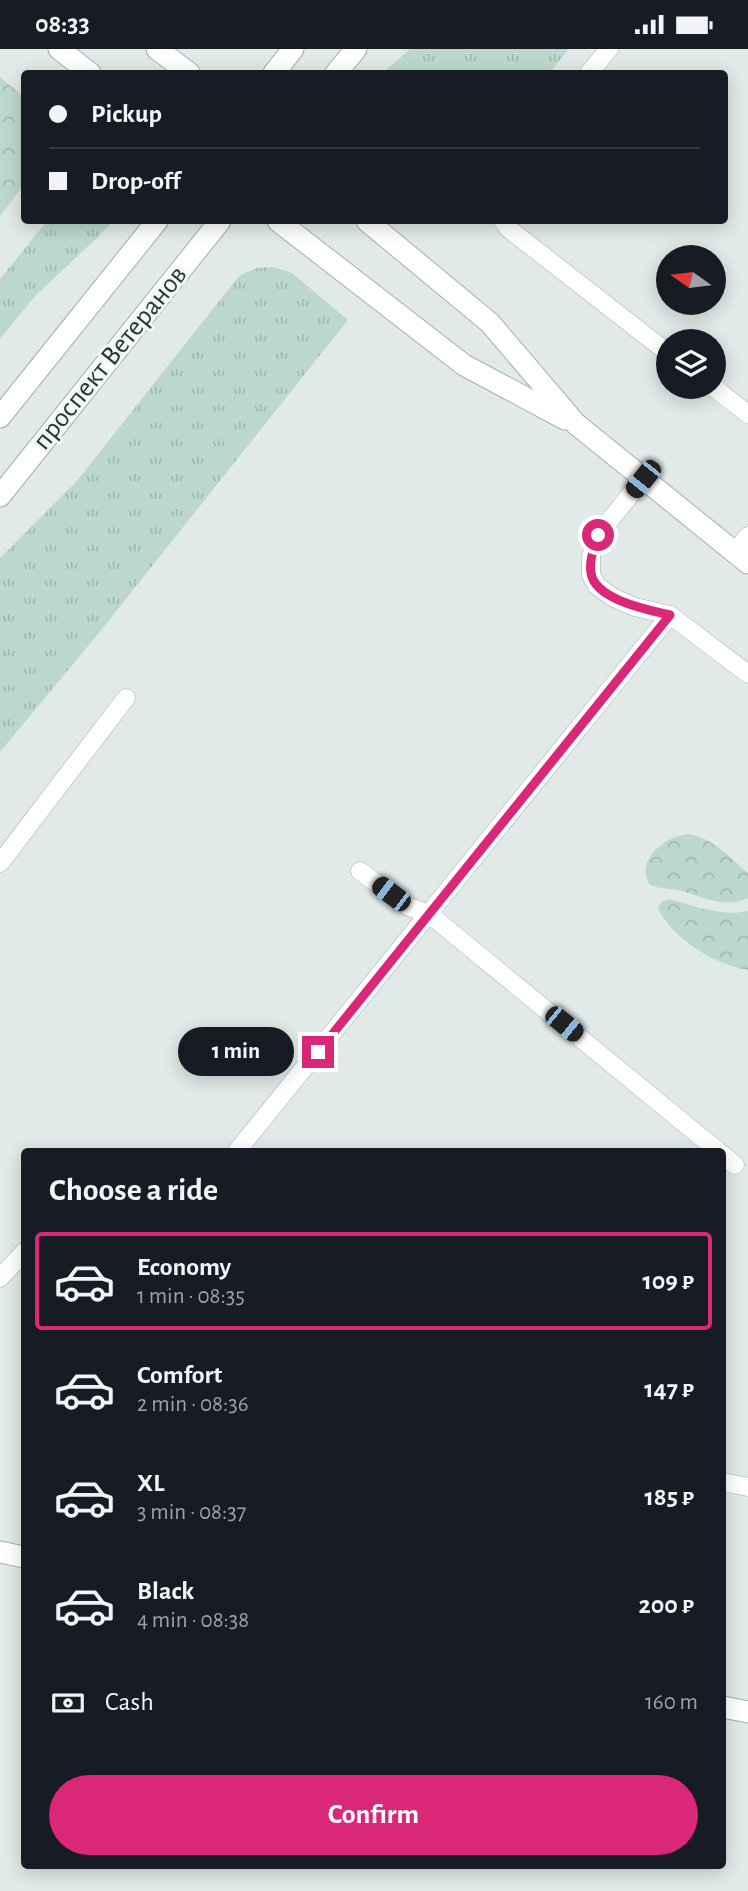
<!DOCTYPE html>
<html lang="en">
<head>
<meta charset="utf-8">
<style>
  :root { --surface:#171b24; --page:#242831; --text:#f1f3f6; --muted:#9ea1a6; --line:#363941; --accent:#db2777 }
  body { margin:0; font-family:"Alegreya Sans",sans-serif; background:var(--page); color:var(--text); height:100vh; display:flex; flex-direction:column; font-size:26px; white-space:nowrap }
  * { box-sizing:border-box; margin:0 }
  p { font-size:23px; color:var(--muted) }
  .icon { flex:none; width:38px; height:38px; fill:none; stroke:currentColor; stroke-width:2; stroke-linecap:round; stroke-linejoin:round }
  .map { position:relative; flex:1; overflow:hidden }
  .side { position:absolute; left:21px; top:1099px; width:705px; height:721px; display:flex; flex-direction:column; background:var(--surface); border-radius:7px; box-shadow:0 4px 18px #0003 }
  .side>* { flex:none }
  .hud { position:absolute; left:21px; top:21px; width:707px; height:154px; border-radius:7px; box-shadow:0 4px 18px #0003; display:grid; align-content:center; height:154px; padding:0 28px; background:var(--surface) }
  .needle { width:46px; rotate:284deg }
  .buttons { position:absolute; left:656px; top:196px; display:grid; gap:14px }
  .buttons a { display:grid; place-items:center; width:70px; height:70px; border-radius:50%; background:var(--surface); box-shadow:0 4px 18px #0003; font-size:35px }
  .end { position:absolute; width:32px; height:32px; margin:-16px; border:9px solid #db2777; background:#fff; box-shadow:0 0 0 4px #fff }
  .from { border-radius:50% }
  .bubble { position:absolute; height:49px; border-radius:24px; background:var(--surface); box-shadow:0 4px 18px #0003; font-size:23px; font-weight:600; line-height:49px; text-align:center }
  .car { position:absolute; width:21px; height:42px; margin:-21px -10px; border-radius:9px; box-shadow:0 0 5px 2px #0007; background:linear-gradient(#222 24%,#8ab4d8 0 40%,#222 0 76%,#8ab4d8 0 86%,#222 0) }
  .hud b { display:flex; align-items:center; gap:24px; height:66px; font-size:26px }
  .hud b+b { border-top:2px solid var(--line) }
  .hud i { width:18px; height:18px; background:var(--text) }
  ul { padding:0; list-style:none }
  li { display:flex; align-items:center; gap:21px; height:98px; margin:0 14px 10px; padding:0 14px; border:4px solid transparent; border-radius:7px }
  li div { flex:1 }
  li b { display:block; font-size:26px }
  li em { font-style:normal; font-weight:600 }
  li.on { border-color:var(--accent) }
  li>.icon { width:63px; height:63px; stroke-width:1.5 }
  h2 { padding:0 28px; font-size:32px; line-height:84px }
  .pay { display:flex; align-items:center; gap:18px; height:77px; padding:0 28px; font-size:26px }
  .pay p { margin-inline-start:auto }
  .cta { display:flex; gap:14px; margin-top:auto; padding:14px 28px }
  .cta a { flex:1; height:80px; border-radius:42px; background:var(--accent); color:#fff; font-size:28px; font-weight:600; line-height:80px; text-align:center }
  .status { display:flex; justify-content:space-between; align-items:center; height:49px; padding:0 35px; background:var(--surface); direction:ltr }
  .status svg { height:19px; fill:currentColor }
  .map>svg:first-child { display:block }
  .grass { fill:url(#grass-tufts) }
  .forest { fill:url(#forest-crowns) }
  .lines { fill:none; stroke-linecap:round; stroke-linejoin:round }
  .lane-casing { stroke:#a4b1b0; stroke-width:19 }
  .street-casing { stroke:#a4b1b0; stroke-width:23 }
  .secondary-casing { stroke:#9eb1af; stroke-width:23 }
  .lane { stroke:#fff; stroke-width:18 }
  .street { stroke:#fff; stroke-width:21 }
  .secondary { stroke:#fff; stroke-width:21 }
  .route { stroke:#db2777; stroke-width:9 }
  .labels { text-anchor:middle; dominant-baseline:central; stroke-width:6; stroke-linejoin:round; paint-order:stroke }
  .street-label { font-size:28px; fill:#233838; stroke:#f1f7f5 }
</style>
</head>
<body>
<div class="status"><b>08:33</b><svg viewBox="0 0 49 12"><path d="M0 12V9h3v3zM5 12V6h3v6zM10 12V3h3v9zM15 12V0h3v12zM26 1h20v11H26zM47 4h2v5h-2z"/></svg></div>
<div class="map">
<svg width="748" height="1842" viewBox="0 0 748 1842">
  <defs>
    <pattern id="grass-tufts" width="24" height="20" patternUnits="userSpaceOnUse" patternTransform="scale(1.75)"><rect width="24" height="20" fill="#bcd8cc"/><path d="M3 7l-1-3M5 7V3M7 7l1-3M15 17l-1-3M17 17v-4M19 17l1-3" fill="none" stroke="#a1bab0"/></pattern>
    <pattern id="forest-crowns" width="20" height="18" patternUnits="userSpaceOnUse" patternTransform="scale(1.75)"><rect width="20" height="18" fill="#bcd8cc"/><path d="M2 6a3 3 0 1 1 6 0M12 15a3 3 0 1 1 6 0" fill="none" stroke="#a1bab0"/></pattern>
  </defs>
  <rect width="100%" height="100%" fill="#e1eae8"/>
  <!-- grass -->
  <g class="grass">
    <path d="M410 0H569L549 24H383Z"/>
    <path d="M47 172H113L99 187 35 247 0 290V230Z"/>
    <path d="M274 218 292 224 348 271 98 585 0 703V509L76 433 239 227 256 219Z"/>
  </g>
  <!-- forest -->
  <g class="forest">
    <path d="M0 28 24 48V136L0 167Z"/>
    <path d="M688 785C712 788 730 809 748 824V849C724 861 701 846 677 841 668 839 659 840 650 836 634 812 665 787 688 785Z"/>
    <path d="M669 850C696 857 720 868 748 862V921C713 915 675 891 658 860 660 853 663 852 669 850Z"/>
  </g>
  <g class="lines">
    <defs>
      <g id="lane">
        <path d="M589 24 609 0"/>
        <path d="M503 172 509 180 668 304"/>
        <path d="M713 338 748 365"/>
        <path d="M643 430 598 486 591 507V526L597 537 614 549 635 558 670 566 748 625"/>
        <path d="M734 504 748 487"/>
        <path d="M0 814 126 649"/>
        <path d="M360 822 407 857 429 865 718 1102"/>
        <path d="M237 1102 670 566"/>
        <path d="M723 1106 735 1116"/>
        <path d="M0 1229 24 1203"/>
        <path d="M723 1433 748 1438"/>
      </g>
      <g id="street">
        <path d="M59 0 90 24"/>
        <path d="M157 0 189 24"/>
        <path d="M278 172 464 316 565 370"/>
        <path d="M367 172 490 274 576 375 748 514"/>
      </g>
      <g id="secondary">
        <path d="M274 24 293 0"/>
        <path d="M336 24 356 0"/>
        <path d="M0 368 157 172"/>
        <path d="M0 447 220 172"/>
        <path d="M0 1503 24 1508"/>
        <path d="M723 1658 748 1663"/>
      </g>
    </defs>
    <!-- lane casing -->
    <use href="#lane" class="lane-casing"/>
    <!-- street casing -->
    <use href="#street" class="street-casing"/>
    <!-- secondary casing -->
    <use href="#secondary" class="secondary-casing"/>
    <!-- lane -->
    <use href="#lane" class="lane"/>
    <!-- street -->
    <use href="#street" class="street"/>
    <!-- secondary -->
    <use href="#secondary" class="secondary"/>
  </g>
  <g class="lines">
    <!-- route -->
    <path class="route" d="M318 1003 670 566C649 561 595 551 591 524 589 511 594 499 598 486"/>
  </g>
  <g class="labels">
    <!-- street labels -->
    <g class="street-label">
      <text transform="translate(110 309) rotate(-51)">проспект Ветеранов</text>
    </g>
  </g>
</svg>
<div class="buttons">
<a><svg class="needle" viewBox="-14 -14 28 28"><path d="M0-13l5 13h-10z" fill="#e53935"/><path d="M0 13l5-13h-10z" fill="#9ea1a6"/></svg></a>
<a><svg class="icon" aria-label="layers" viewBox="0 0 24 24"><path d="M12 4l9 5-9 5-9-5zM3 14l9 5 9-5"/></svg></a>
</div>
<i class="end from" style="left:598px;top:486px"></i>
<i class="end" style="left:318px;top:1003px"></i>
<div class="bubble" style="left:178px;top:978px;width:116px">1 min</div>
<i class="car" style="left:643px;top:430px;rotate:219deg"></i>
<i class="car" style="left:391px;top:845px;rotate:307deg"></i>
<i class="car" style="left:564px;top:975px;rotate:129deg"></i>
<div class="hud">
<b><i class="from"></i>Pickup</b>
<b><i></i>Drop-off</b>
</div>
<section class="side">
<h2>Choose a ride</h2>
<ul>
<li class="on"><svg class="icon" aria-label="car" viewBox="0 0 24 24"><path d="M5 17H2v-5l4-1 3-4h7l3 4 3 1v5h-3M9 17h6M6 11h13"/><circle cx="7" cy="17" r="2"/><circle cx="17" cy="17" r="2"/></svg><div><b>Economy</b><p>1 min · 08:35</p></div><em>109 ₽</em></li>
<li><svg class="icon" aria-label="car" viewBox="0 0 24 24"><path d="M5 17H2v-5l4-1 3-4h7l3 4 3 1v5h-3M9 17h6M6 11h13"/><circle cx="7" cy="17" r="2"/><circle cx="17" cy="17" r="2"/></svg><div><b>Comfort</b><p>2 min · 08:36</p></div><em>147 ₽</em></li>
<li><svg class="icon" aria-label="car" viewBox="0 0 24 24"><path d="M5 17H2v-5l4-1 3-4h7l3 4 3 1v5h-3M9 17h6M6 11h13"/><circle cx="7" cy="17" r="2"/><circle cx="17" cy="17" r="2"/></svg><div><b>XL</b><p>3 min · 08:37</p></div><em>185 ₽</em></li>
<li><svg class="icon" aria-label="car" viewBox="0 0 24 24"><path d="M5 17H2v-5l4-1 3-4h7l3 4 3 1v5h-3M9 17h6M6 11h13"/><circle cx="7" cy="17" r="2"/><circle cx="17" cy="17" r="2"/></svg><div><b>Black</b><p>4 min · 08:38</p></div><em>200 ₽</em></li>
</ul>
<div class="pay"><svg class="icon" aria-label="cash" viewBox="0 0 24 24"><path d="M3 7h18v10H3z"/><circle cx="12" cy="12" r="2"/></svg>Cash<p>160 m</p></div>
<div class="cta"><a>Confirm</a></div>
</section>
</div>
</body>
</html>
